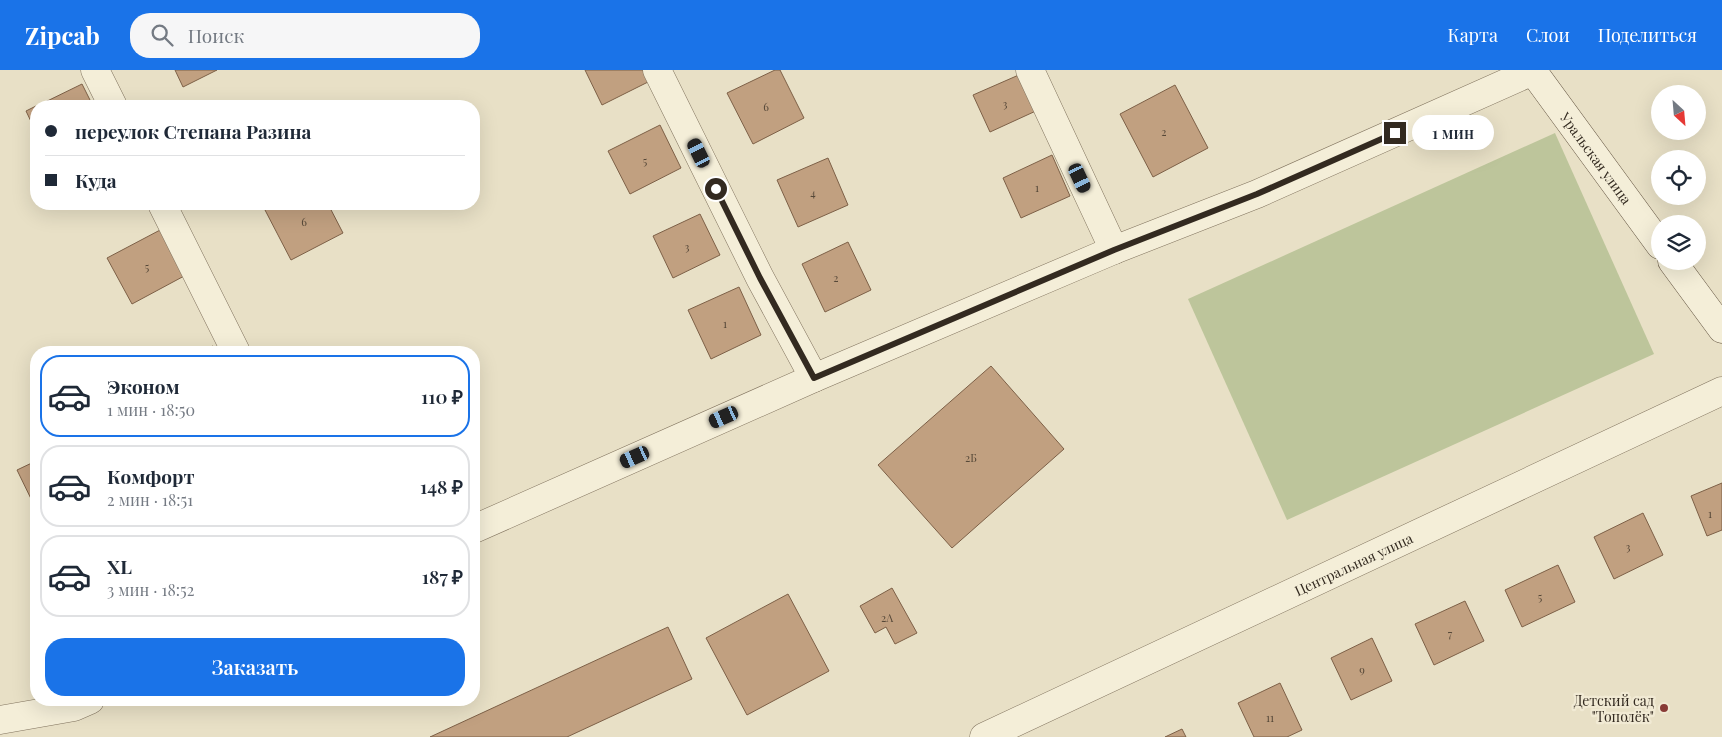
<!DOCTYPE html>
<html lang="ru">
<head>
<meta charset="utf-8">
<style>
  :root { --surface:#fff; --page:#f6f6f7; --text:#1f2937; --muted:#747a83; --line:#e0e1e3; --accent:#1a73e8 }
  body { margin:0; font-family:"Playfair Display",serif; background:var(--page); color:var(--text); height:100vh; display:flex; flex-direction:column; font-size:19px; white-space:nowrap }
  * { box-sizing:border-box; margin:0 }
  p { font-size:16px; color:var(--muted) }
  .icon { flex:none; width:28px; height:28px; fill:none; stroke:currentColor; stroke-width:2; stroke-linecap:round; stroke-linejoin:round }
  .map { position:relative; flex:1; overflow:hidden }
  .side { position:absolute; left:30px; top:276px; width:450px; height:360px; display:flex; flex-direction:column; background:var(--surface); border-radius:20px; box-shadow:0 5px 20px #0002 }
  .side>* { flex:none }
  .guide { position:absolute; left:30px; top:30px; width:450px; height:110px; border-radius:20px; box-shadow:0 5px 20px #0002; display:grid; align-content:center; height:110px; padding:0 15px; background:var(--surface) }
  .needle { width:32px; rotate:154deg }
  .buttons { position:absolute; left:1651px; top:15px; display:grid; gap:10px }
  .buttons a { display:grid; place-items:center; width:55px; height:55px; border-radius:50%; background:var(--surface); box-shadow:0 5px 20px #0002; font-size:25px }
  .end { position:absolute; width:22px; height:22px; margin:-11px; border:6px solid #332a20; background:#fff; box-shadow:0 0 0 2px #fff }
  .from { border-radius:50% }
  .bubble { position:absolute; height:35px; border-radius:18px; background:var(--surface); box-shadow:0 5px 20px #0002; font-size:16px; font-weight:600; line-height:35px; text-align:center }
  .car { position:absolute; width:15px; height:30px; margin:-15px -8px; border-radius:6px; box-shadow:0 0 4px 1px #0007; background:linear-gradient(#222 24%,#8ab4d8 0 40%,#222 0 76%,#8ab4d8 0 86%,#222 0) }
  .guide b { display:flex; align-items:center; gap:18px; height:48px; font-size:19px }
  .guide b+b { border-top:1px solid var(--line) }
  .guide i { width:12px; height:12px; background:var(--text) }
  ul { padding:9px 0 0; list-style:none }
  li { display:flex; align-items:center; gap:15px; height:82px; margin:0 10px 8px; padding:0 5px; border:2px solid var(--line); border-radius:20px }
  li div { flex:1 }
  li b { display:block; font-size:19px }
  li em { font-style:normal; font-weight:600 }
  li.current { border-color:var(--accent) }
  li>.icon { width:45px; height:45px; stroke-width:1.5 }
  .button { display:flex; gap:10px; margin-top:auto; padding:10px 15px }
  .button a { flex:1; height:58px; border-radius:20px; background:var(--accent); color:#fff; font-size:20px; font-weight:600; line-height:58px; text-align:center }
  header { display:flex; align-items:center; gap:30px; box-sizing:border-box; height:70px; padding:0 25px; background:var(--accent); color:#fff }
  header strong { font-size:24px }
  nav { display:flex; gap:28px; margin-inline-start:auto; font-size:18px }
  .search { width:350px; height:45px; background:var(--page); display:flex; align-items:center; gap:12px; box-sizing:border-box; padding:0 18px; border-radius:20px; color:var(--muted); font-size:19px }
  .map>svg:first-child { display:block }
  .green { fill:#bdc59b }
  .building { fill:#c1a080; stroke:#7d6047 }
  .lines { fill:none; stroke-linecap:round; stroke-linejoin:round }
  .street-casing { stroke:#81735e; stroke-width:29 }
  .secondary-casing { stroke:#635441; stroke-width:29 }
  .street { stroke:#f4eed8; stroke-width:28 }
  .secondary { stroke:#f4eed8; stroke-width:28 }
  .route { stroke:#332a20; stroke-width:6 }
  .poi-dot { fill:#883b36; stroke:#f1ead4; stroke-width:2 }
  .labels { text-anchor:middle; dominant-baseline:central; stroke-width:4.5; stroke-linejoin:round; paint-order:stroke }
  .number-label { font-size:11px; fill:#564838 }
  .street-label { font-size:14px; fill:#332a20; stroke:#f1ead4 }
  .poi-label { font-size:14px; fill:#332a20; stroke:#f1ead4; text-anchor:end }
</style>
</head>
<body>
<header>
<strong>Zipcab</strong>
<div class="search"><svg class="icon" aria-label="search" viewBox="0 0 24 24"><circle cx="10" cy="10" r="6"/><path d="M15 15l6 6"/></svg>Поиск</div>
<nav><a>Карта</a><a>Слои</a><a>Поделиться</a></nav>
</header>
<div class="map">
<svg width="1722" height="667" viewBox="0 0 1722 667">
  <rect width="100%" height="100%" fill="#e8e0c6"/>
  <!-- green -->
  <path class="green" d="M1555 63 1654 284 1287 450 1188 229Z"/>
  <!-- building -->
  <g class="building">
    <path d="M175 0H217L183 17Z"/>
    <path d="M585 0H647L652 10 602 35Z"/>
    <path d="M775 0H780L804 48 753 74 727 23Z"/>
    <path d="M1021 4 1038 40 990 62 973 25Z"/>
    <path d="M82 14 93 36H37Z"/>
    <path d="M1175 15 1208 78 1153 107 1120 44Z"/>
    <path d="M36 36V62L26 41Z"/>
    <path d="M660 55 681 98 630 124 608 81Z"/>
    <path d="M1052 85 1070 126 1021 148 1003 108Z"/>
    <path d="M828 88 848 135 798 157 777 110Z"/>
    <path d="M277 134H328L343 163 291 190 265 140Z"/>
    <path d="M700 144 720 185 673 208 653 166Z"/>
    <path d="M162 159 186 205 132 234 107 188Z"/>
    <path d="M848 172 871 220 825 242 802 194Z"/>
    <path d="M739 217 761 265 711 289 688 240Z"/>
    <path d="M213 276 216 282H198Z"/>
    <path d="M991 296 1064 379 952 478 878 395Z"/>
    <path d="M36 391V439L17 400Z"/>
    <path d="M1722 413V460L1707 466 1691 426Z"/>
    <path d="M1643 443 1663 485 1614 509 1594 467Z"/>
    <path d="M1558 495 1575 532 1522 557 1505 520Z"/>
    <path d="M892 518 917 563 895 574 886 557 875 563 860 536Z"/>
    <path d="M788 524 829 601 747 645 706 568Z"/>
    <path d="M1465 531 1484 571 1434 595 1415 554Z"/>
    <path d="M668 557 692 609 567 667H430Z"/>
    <path d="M1372 568 1392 611 1351 630 1331 588Z"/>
    <path d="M1280 613 1302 660 1287 667H1254L1238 633Z"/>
    <path d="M1182 659 1186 667H1165Z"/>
  </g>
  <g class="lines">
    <defs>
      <g id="street">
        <path d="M95 0 113 36"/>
        <path d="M657 0 760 208 814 308"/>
        <path d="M1030 0 1114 180"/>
        <path d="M162 134 236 282"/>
        <path d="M474 459 814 308 1114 180 1257 124 1533 1"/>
        <path d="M0 650 74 637 90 630"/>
        <path id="s1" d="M984 667 1722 321"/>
      </g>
      <g id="secondary">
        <path id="s2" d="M1532 0 1660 175"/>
        <path d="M1672 191 1722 259"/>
      </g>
    </defs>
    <!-- street casing -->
    <use href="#street" class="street-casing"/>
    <!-- secondary casing -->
    <use href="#secondary" class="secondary-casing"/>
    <!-- street -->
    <use href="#street" class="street"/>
    <!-- secondary -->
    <use href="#secondary" class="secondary"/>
  </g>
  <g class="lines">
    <!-- route -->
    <path class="route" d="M716 119 760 208 814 308 1114 180 1257 124 1395 63"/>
  </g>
  <!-- markers -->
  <circle class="poi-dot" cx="1664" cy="638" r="5"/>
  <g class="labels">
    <!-- number labels -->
    <g class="number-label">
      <text x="1005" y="33">3</text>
      <text x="766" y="36">6</text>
      <text x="1164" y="61">2</text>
      <text x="645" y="90">5</text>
      <text x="1037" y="117">1</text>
      <text x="813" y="122">4</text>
      <text x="304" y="151">6</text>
      <text x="687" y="176">3</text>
      <text x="147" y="196">5</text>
      <text x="836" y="207">2</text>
      <text x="725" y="253">1</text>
      <text x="971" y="387">2Б</text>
      <text x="1710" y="443">1</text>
      <text x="1628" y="476">3</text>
      <text x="1540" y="526">5</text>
      <text x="887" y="547">2А</text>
      <text x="1450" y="563">7</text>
      <text x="1362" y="599">9</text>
      <text x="1270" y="647">11</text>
    </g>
    <!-- street labels -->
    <g class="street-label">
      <text stroke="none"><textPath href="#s2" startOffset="109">Уральская улица</textPath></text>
      <text stroke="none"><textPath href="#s1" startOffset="408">Центральная улица</textPath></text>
    </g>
    <!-- poi labels -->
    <g class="poi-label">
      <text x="1654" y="630">Детский сад<tspan x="1654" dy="16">"Тополёк"</tspan></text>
    </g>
  </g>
</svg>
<div class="buttons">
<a><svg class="needle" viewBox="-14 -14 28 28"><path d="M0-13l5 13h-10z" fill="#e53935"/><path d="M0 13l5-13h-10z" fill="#747a83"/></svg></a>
<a><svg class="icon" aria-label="locate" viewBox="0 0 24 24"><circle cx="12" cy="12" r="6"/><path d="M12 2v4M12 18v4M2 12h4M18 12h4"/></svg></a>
<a><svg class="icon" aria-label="layers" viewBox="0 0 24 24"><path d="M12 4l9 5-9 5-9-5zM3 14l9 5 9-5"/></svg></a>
</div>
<i class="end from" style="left:716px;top:119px"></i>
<i class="end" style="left:1395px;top:63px"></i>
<div class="bubble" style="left:1412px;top:45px;width:82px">1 мин</div>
<i class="car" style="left:699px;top:83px;rotate:334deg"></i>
<i class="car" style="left:1080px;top:108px;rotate:155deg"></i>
<i class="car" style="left:724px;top:347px;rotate:246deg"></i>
<i class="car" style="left:635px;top:387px;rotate:246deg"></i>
<div class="guide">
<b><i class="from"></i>переулок Степана Разина</b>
<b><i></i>Куда</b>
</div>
<section class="side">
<ul>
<li class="current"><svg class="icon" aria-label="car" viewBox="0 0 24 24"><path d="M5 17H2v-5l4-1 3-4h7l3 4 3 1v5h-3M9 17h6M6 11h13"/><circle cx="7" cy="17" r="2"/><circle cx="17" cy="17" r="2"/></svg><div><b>Эконом</b><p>1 мин · 18:50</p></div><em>110 ₽</em></li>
<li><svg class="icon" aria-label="car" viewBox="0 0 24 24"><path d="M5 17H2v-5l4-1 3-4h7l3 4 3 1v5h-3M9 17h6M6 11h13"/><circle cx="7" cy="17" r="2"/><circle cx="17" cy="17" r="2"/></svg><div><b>Комфорт</b><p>2 мин · 18:51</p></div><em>148 ₽</em></li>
<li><svg class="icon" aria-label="car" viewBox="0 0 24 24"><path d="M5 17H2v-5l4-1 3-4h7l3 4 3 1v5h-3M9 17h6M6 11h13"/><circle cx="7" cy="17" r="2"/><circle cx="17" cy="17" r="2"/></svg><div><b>XL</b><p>3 мин · 18:52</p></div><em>187 ₽</em></li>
</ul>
<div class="button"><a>Заказать</a></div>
</section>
</div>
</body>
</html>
